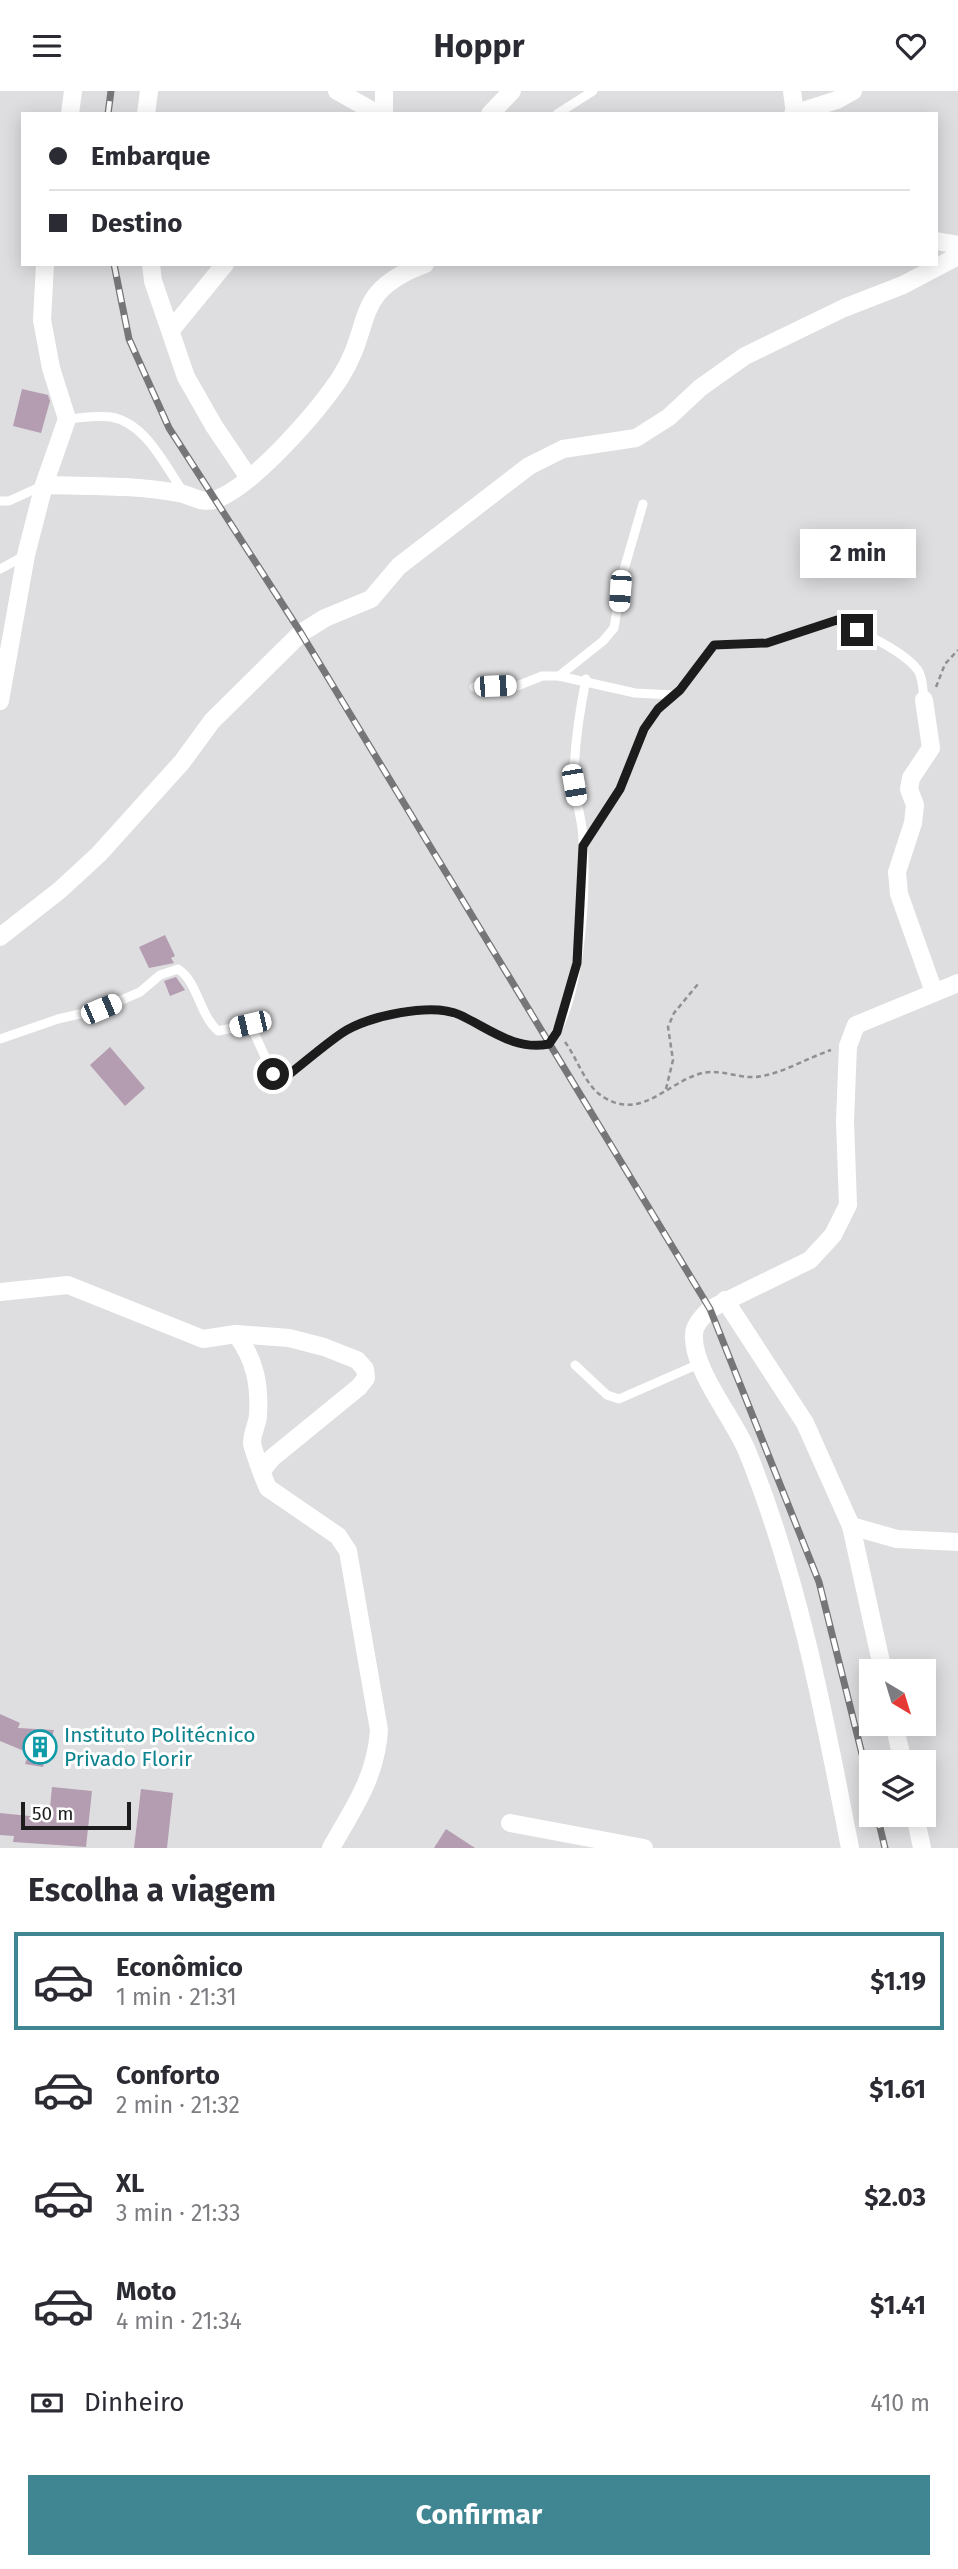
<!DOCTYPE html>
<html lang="pt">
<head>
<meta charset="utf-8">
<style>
  :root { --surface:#fff; --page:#f7f7f7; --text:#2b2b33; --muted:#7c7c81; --line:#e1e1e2; --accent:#408692 }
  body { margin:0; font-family:"Fira Sans",sans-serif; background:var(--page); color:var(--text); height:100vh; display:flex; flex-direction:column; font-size:26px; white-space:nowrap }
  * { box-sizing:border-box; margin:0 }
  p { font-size:23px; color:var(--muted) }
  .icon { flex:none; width:38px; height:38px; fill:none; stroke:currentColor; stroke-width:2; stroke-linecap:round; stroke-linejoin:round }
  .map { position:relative; height:1757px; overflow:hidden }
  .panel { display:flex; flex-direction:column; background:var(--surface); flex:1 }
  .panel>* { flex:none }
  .hud { position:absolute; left:21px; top:21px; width:917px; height:154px; border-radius:0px; box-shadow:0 4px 18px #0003; display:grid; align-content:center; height:154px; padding:0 28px; background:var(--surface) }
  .needle { width:46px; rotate:142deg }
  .controls { position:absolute; left:859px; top:1568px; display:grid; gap:14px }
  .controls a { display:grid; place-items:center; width:77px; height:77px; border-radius:0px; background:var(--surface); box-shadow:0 4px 18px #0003; font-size:35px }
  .scale { position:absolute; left:21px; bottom:18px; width:110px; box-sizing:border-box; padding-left:7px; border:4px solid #1c1c1d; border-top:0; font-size:19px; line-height:24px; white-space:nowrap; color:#1c1c1d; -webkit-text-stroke:5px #fff; paint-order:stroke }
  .end { position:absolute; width:32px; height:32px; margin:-16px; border:9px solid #1c1c1d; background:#fff; box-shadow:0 0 0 4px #fff }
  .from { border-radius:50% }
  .bubble { position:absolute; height:49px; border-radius:0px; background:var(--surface); box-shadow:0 4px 18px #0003; font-size:23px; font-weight:700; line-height:49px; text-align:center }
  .car { position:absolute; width:21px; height:42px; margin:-21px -10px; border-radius:9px; box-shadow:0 0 5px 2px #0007; background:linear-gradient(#fff 24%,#345 0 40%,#fff 0 76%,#345 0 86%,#fff 0) }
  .hud b { display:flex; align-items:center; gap:24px; height:66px; font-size:26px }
  .hud b+b { border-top:2px solid var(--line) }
  .hud i { width:18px; height:18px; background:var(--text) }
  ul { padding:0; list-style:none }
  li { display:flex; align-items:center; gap:21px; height:98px; margin:0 14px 10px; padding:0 14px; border:4px solid transparent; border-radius:0px }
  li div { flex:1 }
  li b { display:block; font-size:26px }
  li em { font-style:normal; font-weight:700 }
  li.selected { border-color:var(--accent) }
  li>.icon { width:63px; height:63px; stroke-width:1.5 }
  h2 { padding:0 28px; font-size:32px; line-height:84px }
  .pay { display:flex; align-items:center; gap:18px; height:77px; padding:0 28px; font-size:26px }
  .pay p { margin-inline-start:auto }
  .primary-button { display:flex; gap:14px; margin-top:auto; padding:14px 28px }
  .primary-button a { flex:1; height:80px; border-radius:0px; background:var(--accent); color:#fff; font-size:28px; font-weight:700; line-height:80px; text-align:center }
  header { display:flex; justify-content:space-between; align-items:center; height:91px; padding:0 28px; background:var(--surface); font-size:32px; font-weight:700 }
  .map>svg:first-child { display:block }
  .building { fill:#b49cb1 }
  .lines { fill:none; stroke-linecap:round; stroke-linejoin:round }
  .path { stroke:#909092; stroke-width:2.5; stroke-dasharray:5 3.5; stroke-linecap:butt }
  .service { stroke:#fff; stroke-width:9 }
  .minor { stroke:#fff; stroke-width:18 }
  .rail-casing { stroke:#767678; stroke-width:7 }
  .rail { stroke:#fff; stroke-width:4.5; stroke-dasharray:13; stroke-linecap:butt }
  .route { stroke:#1c1c1d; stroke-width:9 }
  .labels { text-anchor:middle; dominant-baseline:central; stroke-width:6; stroke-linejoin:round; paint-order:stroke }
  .culture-label { font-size:21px; fill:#0d838f; stroke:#fff; text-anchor:start }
</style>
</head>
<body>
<header><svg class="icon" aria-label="menu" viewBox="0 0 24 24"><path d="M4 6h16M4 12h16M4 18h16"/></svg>Hoppr<svg class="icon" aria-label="heart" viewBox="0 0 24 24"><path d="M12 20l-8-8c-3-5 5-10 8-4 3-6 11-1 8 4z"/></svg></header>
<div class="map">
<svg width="958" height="1757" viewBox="0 0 958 1757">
  <rect width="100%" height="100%" fill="#dedee0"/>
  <!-- building -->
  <g class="building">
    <path d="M22 298 48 304 50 310 41 342 13 335Z"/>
    <path d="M165 844 175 865 171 867 174 872 149 877 139 856Z"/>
    <path d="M176 886 185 899 170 905 164 890Z"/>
    <path d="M110 956 145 997 125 1015 90 974Z"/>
    <path d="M0 1623 20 1632 18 1637 54 1639 43 1676 25 1673 29 1662 0 1650Z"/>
    <path d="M52 1696 92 1700 86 1756 13 1751 14 1745 0 1744V1722L49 1727Z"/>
    <path d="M141 1698 173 1702 167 1757H134Z"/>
    <path d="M446 1738 475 1757H434Z"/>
  </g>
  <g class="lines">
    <!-- path -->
    <g class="path">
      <path d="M936 596 945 573 958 559"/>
      <path d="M565 951C578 968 585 996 605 1007 642 1029 668 991 702 982 720 978 737 987 755 986 780 984 807 967 831 959"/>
      <path d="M666 998 673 969 668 936 674 922 698 893"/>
    </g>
    <!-- service -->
    <g class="service">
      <path d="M557 23 593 0"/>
      <path d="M67 328C81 327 97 324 111 326 146 332 165 375 184 402"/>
      <path d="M0 410H9L44 394"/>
      <path d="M0 478 26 464"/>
      <path d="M559 585 603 550 614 537 623 482 643 413"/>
      <path d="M474 596 517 595 542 585H559L635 602 674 604"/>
      <path d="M584 753 620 698 644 638 658 618 680 599 714 554 767 552 837 529C859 540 907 561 919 581 923 589 923 600 924 609"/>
      <path d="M0 948 58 928 101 918 140 901 160 884 178 878C198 891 199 923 218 940L250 933 273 983 279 987 287 985C305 971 323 955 342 942 367 925 432 911 460 924 490 938 514 960 549 953 582 908 588 792 582 737 580 721 575 706 574 690 574 655 579 623 586 588"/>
      <path d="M575 1274 607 1304 619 1308 701 1272"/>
    </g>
    <!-- minor -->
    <g class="minor">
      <path d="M337 0 378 23"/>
      <path d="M792 0 795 23"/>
      <path d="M70 23 73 0"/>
      <path d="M146 23 149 0"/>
      <path d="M384 23V0"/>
      <path d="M490 23 512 0"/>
      <path d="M793 23 837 9 853 0"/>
      <path d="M936 150 958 154"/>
      <path d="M151 173 153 190 186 286 214 335 249 387"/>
      <path d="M171 239 225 173"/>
      <path d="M44 394C91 395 138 394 183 403 194 406 202 412 214 409 252 397 318 320 340 287 375 232 350 201 425 173"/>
      <path d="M924 609 931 657 911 687 909 698 915 714 913 732 897 781 899 803 934 901"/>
      <path d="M0 610 26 464 44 394 67 328 51 277 42 229 45 173"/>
      <path d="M0 846 60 799 99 763 182 671 212 630 301 542 325 527 371 508 399 475 529 375 563 358 636 347 669 326 700 297 745 265 844 217 903 194 958 165"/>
      <path d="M0 1201 68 1194 203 1248 236 1243 289 1247 324 1256 357 1269 365 1278 366 1287 359 1296 272 1367 263 1378"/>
      <path d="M725 1209 805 1332 851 1435 883 1580"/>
      <path d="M236 1243C255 1268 260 1294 258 1325 257 1334 252 1342 252 1352 253 1359 265 1391 268 1397L338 1445 348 1460 379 1639C376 1686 354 1716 331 1757"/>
      <path d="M851 1435 897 1448 958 1451"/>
      <path d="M894 1633 903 1671"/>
      <path d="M915 1724 922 1757"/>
      <path d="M510 1732 644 1757"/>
      <path d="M850 1757C824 1623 799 1488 747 1360 734 1328 692 1278 694 1244 694 1233 703 1226 710 1218L810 1169 833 1144 848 1114 845 1030 848 955 856 934 958 892"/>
    </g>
    <defs>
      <g id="rail">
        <path d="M108 23 111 0"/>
        <path d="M114 173 129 248 169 337 301 542 710 1218 819 1491 872 1703"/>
        <path d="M877 1724 885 1757"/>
      </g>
    </defs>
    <!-- rail casing -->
    <use href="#rail" class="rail-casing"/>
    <!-- rail -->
    <use href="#rail" class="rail"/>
  </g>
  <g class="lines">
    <!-- route -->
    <path class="route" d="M273 983 279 987 287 985C305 971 323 955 342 942 367 925 432 911 460 924 490 938 515 960 549 953L557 941 577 872 583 755 620 698 644 638 658 618 680 599 714 554 767 552 837 529 857 539"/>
  </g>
  <!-- icons -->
  <defs>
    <symbol id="building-ring" viewBox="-11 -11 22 22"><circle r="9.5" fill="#fff" stroke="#0f9aa8" stroke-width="1.5"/><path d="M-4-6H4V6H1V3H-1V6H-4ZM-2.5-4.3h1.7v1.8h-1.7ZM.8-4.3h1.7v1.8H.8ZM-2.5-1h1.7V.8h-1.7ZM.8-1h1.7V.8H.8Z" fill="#0f9aa8"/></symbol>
  </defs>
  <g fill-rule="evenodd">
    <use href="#building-ring" x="21" y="1637" width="38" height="38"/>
  </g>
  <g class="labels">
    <!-- culture labels -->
    <g class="culture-label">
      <text x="64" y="1644">Instituto Politécnico<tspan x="64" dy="24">Privado Florir</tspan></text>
    </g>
  </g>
</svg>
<div class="controls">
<a><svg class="needle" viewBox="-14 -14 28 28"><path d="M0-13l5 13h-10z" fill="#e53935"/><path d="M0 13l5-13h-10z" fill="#7c7c81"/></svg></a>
<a><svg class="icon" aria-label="layers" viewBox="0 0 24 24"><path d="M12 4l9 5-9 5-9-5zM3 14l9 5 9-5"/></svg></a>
</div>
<div class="scale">50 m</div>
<i class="end from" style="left:273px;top:983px"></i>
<i class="end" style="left:857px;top:539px"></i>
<div class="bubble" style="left:800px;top:438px;width:116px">2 min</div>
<i class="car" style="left:620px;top:500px;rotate:184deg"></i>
<i class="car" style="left:495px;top:595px;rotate:88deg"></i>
<i class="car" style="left:574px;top:694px;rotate:170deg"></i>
<i class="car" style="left:101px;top:918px;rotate:67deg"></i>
<i class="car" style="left:250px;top:933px;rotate:257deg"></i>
<div class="hud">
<b><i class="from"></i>Embarque</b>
<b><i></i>Destino</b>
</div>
</div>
<section class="panel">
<h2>Escolha a viagem</h2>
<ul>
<li class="selected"><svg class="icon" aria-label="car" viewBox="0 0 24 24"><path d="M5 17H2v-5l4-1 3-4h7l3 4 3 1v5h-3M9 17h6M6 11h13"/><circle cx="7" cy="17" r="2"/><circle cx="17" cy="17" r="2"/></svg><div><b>Econômico</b><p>1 min · 21:31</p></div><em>$1.19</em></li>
<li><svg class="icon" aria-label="car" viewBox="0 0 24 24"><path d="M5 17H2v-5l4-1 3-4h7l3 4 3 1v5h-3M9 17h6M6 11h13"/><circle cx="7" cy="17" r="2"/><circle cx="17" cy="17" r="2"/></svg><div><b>Conforto</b><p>2 min · 21:32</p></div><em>$1.61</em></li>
<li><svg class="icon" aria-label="car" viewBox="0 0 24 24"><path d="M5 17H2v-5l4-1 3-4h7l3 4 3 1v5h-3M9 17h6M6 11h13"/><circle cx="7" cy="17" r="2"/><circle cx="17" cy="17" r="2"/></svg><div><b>XL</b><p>3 min · 21:33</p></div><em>$2.03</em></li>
<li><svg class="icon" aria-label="car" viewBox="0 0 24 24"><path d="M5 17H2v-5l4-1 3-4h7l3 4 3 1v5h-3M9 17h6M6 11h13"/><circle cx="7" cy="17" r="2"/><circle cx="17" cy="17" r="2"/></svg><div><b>Moto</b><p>4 min · 21:34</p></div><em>$1.41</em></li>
</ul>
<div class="pay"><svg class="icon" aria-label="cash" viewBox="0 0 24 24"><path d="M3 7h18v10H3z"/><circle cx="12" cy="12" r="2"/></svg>Dinheiro<p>410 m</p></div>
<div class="primary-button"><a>Confirmar</a></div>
</section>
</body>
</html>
